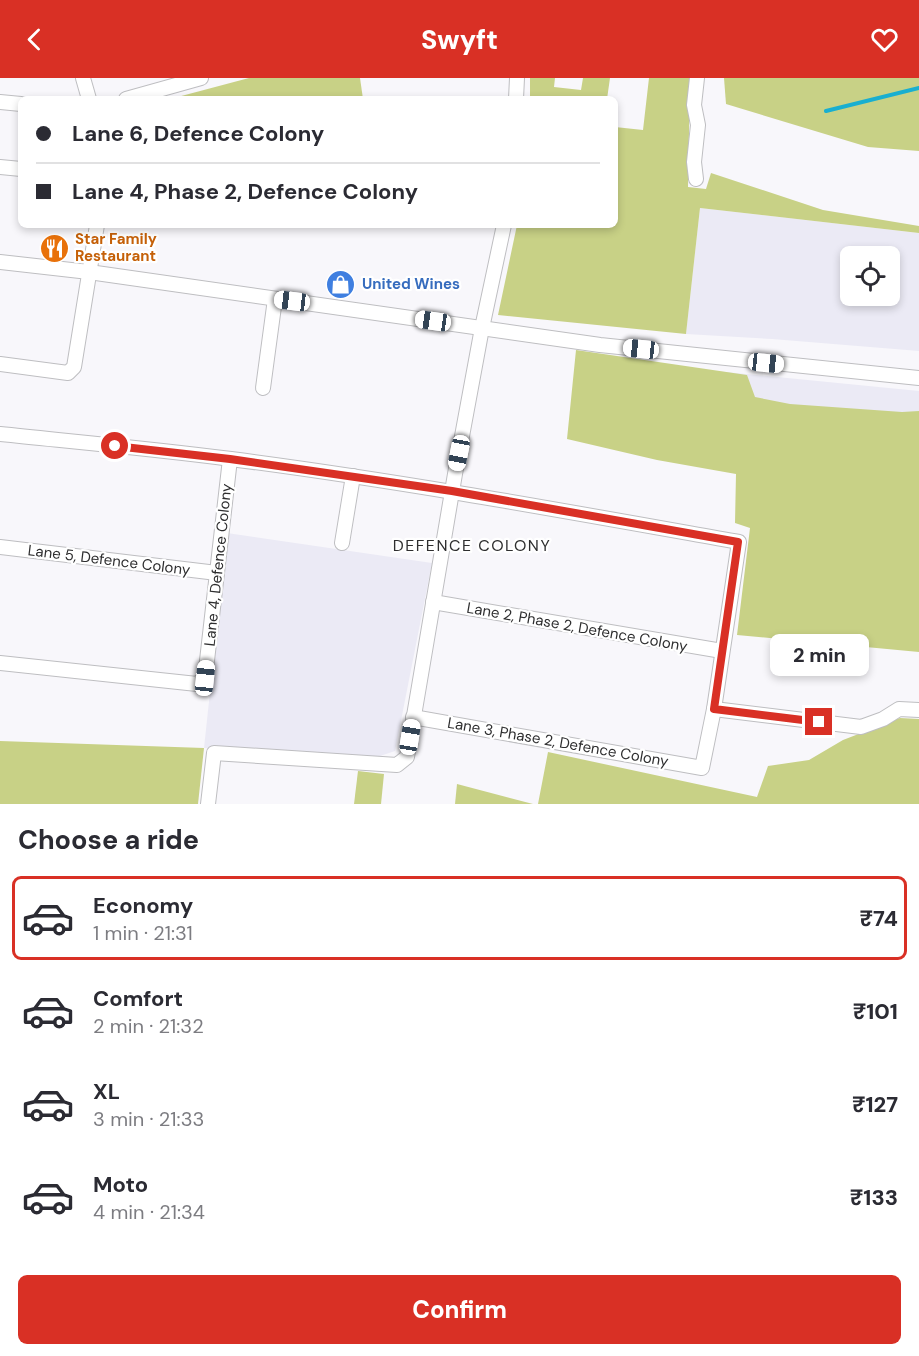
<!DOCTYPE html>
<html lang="en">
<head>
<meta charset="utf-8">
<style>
  :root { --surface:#fff; --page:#f7f7f7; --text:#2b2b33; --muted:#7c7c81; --line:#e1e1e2; --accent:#d93025 }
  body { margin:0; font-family:"DM Sans",sans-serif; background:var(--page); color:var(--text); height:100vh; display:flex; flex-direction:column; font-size:22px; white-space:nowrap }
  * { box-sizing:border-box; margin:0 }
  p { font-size:20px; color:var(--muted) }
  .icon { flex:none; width:33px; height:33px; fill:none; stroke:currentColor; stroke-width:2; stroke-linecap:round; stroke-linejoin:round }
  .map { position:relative; height:726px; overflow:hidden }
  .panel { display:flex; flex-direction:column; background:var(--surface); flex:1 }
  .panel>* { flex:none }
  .banner { position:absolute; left:18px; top:18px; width:600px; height:132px; border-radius:9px; box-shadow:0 3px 9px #0003; display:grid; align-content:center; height:132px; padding:0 18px; background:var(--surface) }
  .buttons { position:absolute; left:840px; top:168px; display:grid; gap:12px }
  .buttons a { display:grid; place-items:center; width:60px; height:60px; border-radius:9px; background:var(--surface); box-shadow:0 3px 9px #0003; font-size:30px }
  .end { position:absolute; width:27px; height:27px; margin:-14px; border:8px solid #d93025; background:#fff; box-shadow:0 0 0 3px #fff }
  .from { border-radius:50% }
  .bubble { position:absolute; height:42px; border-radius:9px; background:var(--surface); box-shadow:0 3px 9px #0003; font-size:20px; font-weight:800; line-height:42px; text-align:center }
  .car { position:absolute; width:18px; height:36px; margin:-18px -9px; border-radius:8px; box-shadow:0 0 4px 2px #0007; background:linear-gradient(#fff 24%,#345 0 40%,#fff 0 76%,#345 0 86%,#fff 0) }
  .banner b { display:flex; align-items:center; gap:21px; height:57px; font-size:22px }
  .banner b+b { border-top:2px solid var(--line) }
  .banner i { width:15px; height:15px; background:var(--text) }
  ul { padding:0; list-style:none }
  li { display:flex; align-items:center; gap:18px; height:84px; margin:0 12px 9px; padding:0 6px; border:3px solid transparent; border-radius:9px }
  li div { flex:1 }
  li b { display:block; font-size:22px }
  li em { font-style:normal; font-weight:800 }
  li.current { border-color:var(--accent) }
  li>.icon { width:54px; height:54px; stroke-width:1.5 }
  h2 { padding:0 18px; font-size:27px; line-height:72px }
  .button { display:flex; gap:12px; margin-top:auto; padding:12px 18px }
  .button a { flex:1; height:69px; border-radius:9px; background:var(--accent); color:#fff; font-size:24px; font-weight:800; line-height:69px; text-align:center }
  header { display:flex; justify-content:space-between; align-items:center; height:78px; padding:0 18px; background:var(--accent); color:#fff; font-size:27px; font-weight:800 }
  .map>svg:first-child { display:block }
  .built { fill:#ebeaf5; fill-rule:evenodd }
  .green { fill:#c8d186 }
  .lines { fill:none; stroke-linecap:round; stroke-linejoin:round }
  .stream { stroke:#19afd0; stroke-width:4 }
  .minor-casing { stroke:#bebec1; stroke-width:16 }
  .minor { stroke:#fff; stroke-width:14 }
  .route { stroke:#d93025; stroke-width:8 }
  .labels { text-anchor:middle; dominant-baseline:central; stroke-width:4.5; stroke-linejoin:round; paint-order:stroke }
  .food-label { font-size:15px; font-weight:bold; fill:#c56008; stroke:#fff; text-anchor:start }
  .shop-label { font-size:15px; font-weight:bold; fill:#366cbe; stroke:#fff; text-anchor:start }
  .street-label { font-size:15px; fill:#2e2e2f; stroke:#fff }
  .neighbourhood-label { font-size:16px; letter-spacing:1.5px; fill:#2e2e2f; stroke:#fff }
</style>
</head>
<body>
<header><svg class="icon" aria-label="back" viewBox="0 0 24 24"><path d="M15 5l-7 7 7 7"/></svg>Swyft<svg class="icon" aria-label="heart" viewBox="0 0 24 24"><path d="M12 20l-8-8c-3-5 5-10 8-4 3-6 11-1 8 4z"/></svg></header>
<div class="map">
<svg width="919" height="726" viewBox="0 0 919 726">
  <rect width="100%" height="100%" fill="#f8f7fb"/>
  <!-- built -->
  <g class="built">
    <path d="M700 130 919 155V273L772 261 686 256ZM850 178H890V218H850Z"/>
    <path d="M715 293 919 313V406L711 388Z"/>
    <path d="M227 455 432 485 395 673 377 679 204 670Z"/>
  </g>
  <!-- green -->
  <g class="green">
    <path d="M249 0H360L363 21H170Z"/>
    <path d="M530 0H555L554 9 581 12 583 0H610L607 21H530Z"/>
    <path d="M649 0H690L688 109 706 111 711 95 823 132 919 148V155L700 130 686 256 498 237 517 147H615V49L643 52Z"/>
    <path d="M724 0H919V73L868 69 726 26Z"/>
    <path d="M576 272 747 297 755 319 790 326 902 334 919 333V574L737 557 750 450 735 445 736 396 657 382 567 361Z"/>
    <path d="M900 640 919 641V726H538L548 674 757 719 768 688 809 682 843 662Z"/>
    <path d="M0 663 204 670 198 726H0Z"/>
    <path d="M358 693 384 696 381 726H354Z"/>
    <path d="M457 706 533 726H455Z"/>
  </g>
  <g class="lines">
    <!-- stream -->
    <path class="stream" d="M826 33 919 10"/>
    <defs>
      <g id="minor">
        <path d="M83 0 89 21"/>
        <path d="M126 21 201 0"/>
        <path d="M516 21 517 0"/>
        <path d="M0 24 21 26"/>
        <path d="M0 89 21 91"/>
        <path d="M696 101 694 84 698 47 694 27 697 0"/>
        <path d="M0 184 89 194 600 267 919 300"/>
        <path d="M0 286 68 295 74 289 97 147"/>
        <path d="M263 310 275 221"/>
        <path d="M0 356C77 364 154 371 231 381 401 403 570 434 739 464L714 631 702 690 413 639"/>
        <path d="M342 465 353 398"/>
        <path d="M0 469 217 495"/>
        <path d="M433 524 722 573"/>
        <path d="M0 585 197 606 205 600 230 381"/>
        <path d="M714 631 861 649 883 641 899 631 919 632"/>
        <path d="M208 726 214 675 397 687 407 679 455 396 482 250 504 147"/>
      </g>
    </defs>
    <!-- minor casing -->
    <use href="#minor" class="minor-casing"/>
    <!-- minor -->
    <use href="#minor" class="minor"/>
  </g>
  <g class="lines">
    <!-- route -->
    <path class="route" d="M115 368 230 381 452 413 738 464 714 631 819 644"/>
  </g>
  <!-- icons -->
  <defs>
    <symbol id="restaurant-disc" viewBox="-11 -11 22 22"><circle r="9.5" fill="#e8710a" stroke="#fff"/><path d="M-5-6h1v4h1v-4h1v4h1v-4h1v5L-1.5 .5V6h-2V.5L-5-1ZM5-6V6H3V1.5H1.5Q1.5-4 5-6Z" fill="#fff"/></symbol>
    <symbol id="shop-disc" viewBox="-11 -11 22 22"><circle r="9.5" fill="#3f7fe0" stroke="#fff"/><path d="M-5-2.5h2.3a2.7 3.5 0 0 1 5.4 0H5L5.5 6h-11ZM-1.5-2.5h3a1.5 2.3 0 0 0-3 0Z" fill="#fff"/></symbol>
  </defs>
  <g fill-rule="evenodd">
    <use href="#restaurant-disc" x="38" y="154" width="33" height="33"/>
    <use href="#shop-disc" x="324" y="190" width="33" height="33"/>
  </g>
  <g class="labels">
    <!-- food labels -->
    <g class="food-label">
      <text x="75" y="161">Star Family<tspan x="75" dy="17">Restaurant</tspan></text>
    </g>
    <!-- shop labels -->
    <g class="shop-label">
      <text x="362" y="206">United Wines</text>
    </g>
    <!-- street labels -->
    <g class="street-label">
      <text transform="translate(109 482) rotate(7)">Lane 5, Defence Colony</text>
      <text transform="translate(218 487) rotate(-84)">Lane 4, Defence Colony</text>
      <text transform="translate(577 549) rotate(10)">Lane 2, Phase 2, Defence Colony</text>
      <text transform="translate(558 664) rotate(10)">Lane 3, Phase 2, Defence Colony</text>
    </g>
    <!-- neighbourhood labels -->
    <g class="neighbourhood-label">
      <text x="472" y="467">DEFENCE COLONY</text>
    </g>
  </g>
</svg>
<div class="buttons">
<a><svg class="icon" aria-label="locate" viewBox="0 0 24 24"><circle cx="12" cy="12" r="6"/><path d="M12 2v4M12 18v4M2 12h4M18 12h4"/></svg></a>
</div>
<i class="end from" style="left:115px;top:368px"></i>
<i class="end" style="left:819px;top:644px"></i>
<div class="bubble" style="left:770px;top:556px;width:99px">2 min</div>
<i class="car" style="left:292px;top:223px;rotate:277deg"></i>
<i class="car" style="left:433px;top:243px;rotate:278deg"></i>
<i class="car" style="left:641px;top:271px;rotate:276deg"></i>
<i class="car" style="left:766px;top:285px;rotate:96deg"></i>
<i class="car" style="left:459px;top:375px;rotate:191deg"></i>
<i class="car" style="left:205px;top:600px;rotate:6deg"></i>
<i class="car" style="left:410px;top:659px;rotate:9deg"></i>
<div class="banner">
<b><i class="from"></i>Lane 6, Defence Colony</b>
<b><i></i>Lane 4, Phase 2, Defence Colony</b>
</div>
</div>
<section class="panel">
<h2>Choose a ride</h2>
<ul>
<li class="current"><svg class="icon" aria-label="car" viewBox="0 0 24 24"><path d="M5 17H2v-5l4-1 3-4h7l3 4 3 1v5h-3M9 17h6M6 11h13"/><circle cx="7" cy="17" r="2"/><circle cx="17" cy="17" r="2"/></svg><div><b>Economy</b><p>1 min · 21:31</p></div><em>₹74</em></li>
<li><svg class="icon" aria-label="car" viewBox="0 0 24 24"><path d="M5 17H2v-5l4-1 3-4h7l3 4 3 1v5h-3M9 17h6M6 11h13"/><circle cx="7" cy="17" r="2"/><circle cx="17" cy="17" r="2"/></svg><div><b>Comfort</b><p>2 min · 21:32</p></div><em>₹101</em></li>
<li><svg class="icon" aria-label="car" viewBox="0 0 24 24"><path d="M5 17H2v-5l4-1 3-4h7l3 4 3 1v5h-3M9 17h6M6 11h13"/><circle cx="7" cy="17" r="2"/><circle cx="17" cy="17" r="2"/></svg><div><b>XL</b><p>3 min · 21:33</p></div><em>₹127</em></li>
<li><svg class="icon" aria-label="car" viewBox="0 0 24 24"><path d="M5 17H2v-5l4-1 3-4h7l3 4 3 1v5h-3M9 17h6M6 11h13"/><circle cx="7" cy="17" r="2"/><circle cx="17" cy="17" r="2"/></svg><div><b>Moto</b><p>4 min · 21:34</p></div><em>₹133</em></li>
</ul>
<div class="button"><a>Confirm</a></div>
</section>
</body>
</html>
